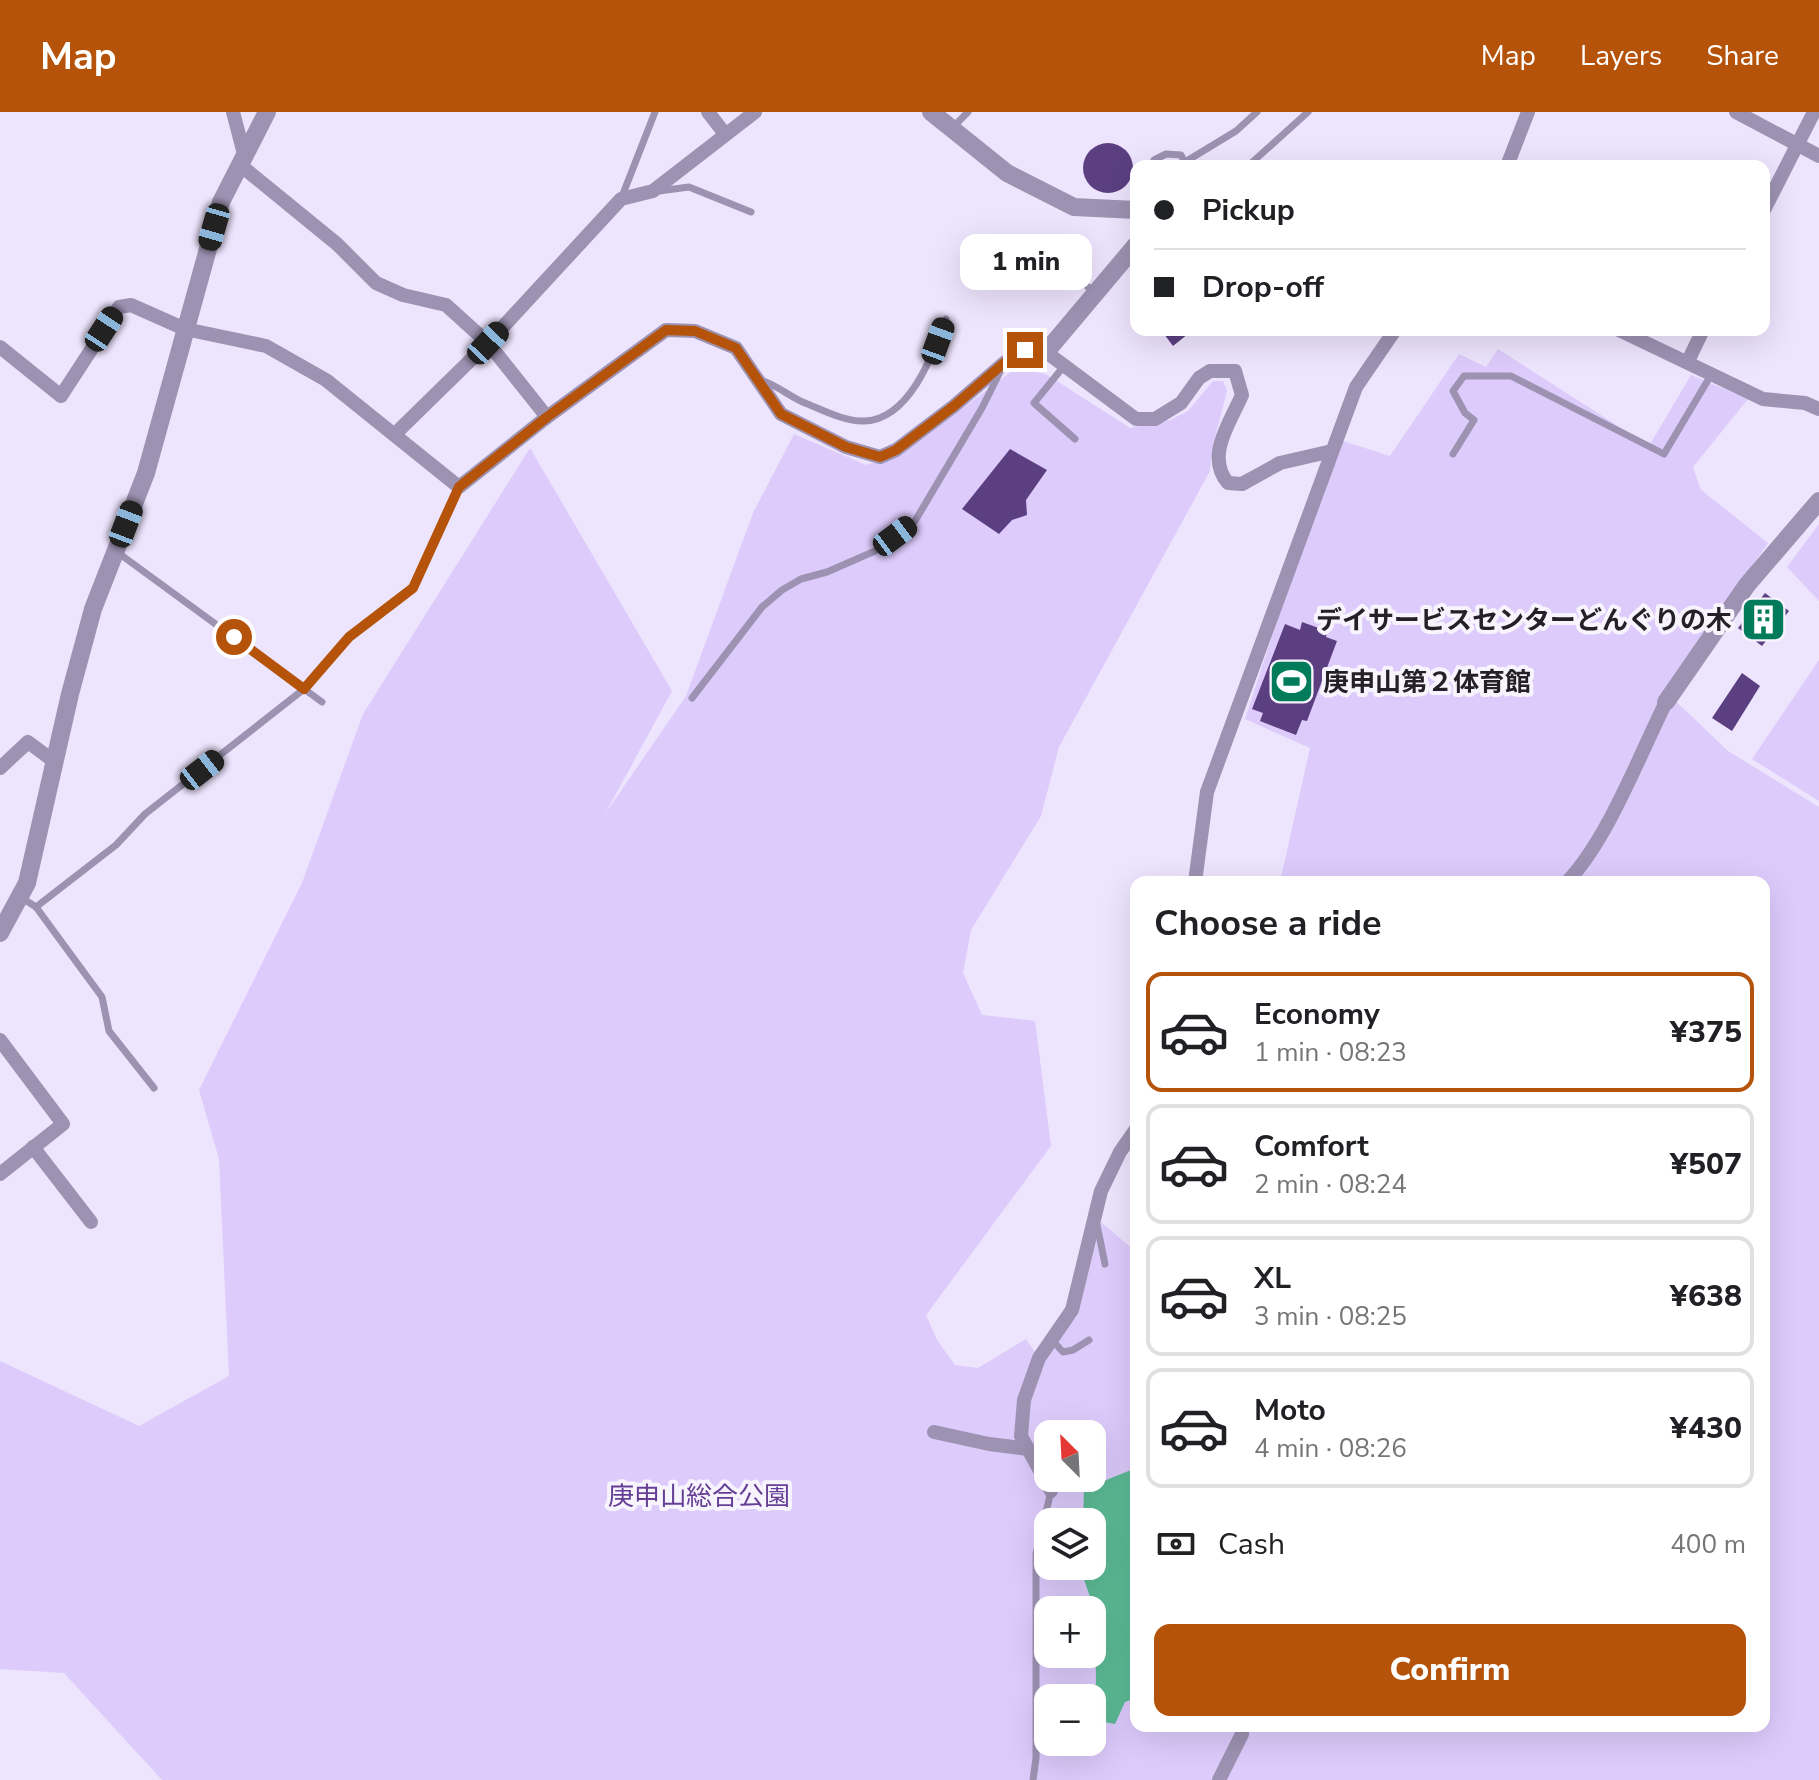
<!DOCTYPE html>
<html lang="en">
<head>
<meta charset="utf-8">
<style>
  :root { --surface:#fff; --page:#f6f6f6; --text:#202124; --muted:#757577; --line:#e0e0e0; --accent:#b45309 }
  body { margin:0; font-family:"Nunito Sans","Noto Sans JP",sans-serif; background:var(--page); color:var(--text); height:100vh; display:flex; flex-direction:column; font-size:30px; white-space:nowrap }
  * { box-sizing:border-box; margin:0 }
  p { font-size:26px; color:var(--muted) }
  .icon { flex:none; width:44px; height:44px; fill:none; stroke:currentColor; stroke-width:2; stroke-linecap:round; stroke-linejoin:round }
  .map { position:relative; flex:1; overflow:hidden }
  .details { position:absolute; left:1130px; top:764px; width:640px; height:856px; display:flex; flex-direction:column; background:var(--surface); border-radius:16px; box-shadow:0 8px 32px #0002 }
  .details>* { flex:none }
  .top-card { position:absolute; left:1130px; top:48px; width:640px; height:176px; border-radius:16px; box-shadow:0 8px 32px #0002; display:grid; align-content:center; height:176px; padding:0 24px; background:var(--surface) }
  .needle { width:52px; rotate:336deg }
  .controls { position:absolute; left:1034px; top:1308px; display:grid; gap:16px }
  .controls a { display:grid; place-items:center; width:72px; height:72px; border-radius:16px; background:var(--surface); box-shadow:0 8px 32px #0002; font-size:40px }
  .end { position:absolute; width:36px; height:36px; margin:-18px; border:10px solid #b45309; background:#fff; box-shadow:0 0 0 4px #fff }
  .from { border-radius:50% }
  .bubble { position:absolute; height:56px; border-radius:16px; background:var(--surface); box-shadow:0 8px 32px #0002; font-size:26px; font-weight:800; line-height:56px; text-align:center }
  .car { position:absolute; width:24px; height:48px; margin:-24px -12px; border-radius:10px; box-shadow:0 0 6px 2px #0007; background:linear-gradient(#222 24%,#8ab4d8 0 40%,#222 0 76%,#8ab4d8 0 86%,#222 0) }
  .top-card b { display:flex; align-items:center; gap:28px; height:76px; font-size:30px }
  .top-card b+b { border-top:2px solid var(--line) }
  .top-card i { width:20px; height:20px; background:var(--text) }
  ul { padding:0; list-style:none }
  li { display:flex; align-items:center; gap:24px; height:120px; margin:0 16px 12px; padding:0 8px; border:4px solid var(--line); border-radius:16px }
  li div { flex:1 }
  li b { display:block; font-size:30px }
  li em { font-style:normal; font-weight:800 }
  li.active { border-color:var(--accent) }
  li>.icon { width:72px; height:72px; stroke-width:1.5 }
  h2 { padding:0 24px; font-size:36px; line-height:96px }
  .pay { display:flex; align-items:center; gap:20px; height:88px; padding:0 24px; font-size:30px }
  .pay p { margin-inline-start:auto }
  .action { display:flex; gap:16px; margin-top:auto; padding:16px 24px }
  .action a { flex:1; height:92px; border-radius:16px; background:var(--accent); color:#fff; font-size:32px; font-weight:800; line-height:92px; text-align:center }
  header { display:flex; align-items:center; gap:48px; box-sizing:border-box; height:112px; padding:0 40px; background:var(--accent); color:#fff }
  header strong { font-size:38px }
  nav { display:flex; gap:44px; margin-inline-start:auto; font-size:28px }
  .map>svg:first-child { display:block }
  .green { fill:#ddcbfc; fill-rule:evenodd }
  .water { fill:#5cba95 }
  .building { fill:#5b3f80 }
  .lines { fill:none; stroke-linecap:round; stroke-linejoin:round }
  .service { stroke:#9d92b2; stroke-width:7 }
  .minor { stroke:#9d92b2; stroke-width:14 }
  .tertiary { stroke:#9d92b2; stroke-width:18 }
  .route { stroke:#b45309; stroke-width:10 }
  .labels { text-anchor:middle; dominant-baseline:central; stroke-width:8; stroke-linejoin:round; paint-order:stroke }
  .poi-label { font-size:26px; font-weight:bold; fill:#232028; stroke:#f8f4fe; text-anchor:end }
  .park-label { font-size:26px; fill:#653f95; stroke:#f8f4fe }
</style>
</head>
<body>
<header>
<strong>Map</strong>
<nav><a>Map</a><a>Layers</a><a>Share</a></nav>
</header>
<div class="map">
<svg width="1819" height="1668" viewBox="0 0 1819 1668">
  <rect width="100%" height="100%" fill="#ede4fd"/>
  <!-- green -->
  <g class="green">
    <path d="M1498 237 1649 334 1691 263 1748 287 1693 355 1701 378 1768 431 1666 580 1728 639 1819 695V1668H162L64 1561 0 1557V1249L139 1314 229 1264 219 1047 199 978 302 771 363 602 530 336 672 579 605 702 686 584 753 401 794 322 866 353 903 341 1016 256 1046 262 1130 316 1170 308 1188 299 1213 269H1223L1227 279 1213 333 1210 359 1059 635 1041 704 971 818 963 861 982 903 1035 909 1051 1034 926 1203 937 1228 955 1253 978 1256 1026 1227 1035 1240 1077 1205 1101 1110 1136 1140V1614H1764V770H1280L1310 636 1245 607 1299 442 1343 329 1390 344 1459 242 1486 255ZM1048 1322H1092V1366H1048ZM1048 1410H1092V1454H1048ZM1048 1498H1092V1542H1048ZM1048 1586H1092V1630H1048Z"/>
    <path d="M1819 412V489L1787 455Z"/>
    <path d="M1819 548V689L1752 647Z"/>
  </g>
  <!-- water -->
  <path class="water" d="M1136 1356V1586L1125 1590 1115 1612 1092 1608V1586H1082L1096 1572 1095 1499 1081 1459V1454H1092V1410H1083L1084 1377Z"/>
  <!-- building -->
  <g class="building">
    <circle cx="1108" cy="56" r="25"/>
    <path d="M1161 218H1193L1173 234Z"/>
    <path d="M1010 337 1047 358 1026 388 1027 403 1012 408 999 422 962 397Z"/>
    <path d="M1765 481 1789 499 1762 534 1738 516Z"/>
    <path d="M1302 510 1327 519 1326 525 1337 529 1307 609 1302 608 1296 623 1260 609 1263 601 1252 597 1285 512 1300 518Z"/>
    <path d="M1742 561 1760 574 1732 619 1712 606Z"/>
  </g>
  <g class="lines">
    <!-- service -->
    <g class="service">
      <path d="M952 16 968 0"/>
      <path d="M1185 50 1236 19 1257 0"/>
      <path d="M1151 54 1154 48 1166 42 1181 43 1186 53"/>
      <path d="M1248 54 1308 0"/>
      <path d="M659 79 689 75 751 100"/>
      <path d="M621 87 655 0"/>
      <path d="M1081 169 1094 180"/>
      <path d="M1064 254 1034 291 1075 327"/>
      <path d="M761 268C777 273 790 285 805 291 823 298 845 310 865 309 910 307 933 242 946 207"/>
      <path d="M1453 342 1474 308 1465 301 1453 279 1464 264H1511L1664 342 1711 263"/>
      <path d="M117 440 322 590"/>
      <path d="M692 586 762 495 782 478 801 467 827 460 875 439 915 409 982 296 1000 260"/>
      <path d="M22 786 36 795 116 733 145 702 304 577 349 525 413 476 459 375"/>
      <path d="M36 795 102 885 109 919 154 976"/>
      <path d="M1097 1113 1105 1152"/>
      <path d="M1052 1228 1063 1240 1073 1238 1089 1228"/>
      <path d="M1033 1668 1036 1646V1442L1051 1379"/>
    </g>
    <!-- minor -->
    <g class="minor">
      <path d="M233 0 244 42"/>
      <path d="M708 0 725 22"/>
      <path d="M1736 0 1819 44"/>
      <path d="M239 52 337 132 376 171 403 183 446 193 488 231 547 305"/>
      <path d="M1507 54 1528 0"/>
      <path d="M1764 98 1814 0"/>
      <path d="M1619 218 1763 287 1805 291 1819 297"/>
      <path d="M0 235 61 284 119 195 131 193 185 217 266 234 326 268 459 375 547 305 666 218 695 219 736 236 781 302 846 335 880 345 896 338 954 294 1004 251 1025 238 1046 240 1136 307H1155L1181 291 1199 266 1210 259H1235L1242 283C1230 311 1205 344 1228 371L1242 372 1280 351 1332 339"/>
      <path d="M1688 249 1703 218"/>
      <path d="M395 322 488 231 621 87 653 79 755 0"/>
      <path d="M0 656 28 630 55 650"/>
      <path d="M1195 770 1207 680 1356 275 1395 218"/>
      <path d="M1567 770C1608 727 1639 644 1666 590"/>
      <path d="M0 928 63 1012 0 1062"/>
      <path d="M33 1035 91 1110"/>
      <path d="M934 1320 989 1332 1029 1337"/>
      <path d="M1051 1379 1021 1324 1024 1288 1039 1246 1072 1198 1101 1079 1120 1040 1136 1017"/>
      <path d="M1219 1668 1242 1622V1614"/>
    </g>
    <!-- tertiary -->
    <g class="tertiary">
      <path d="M931 0 1007 61 1074 95 1136 98"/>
      <path d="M1046 240 1136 133"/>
      <path d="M1666 590 1747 473 1819 389"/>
      <path d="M0 821 27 771 70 582 93 497 146 361 221 90 267 0"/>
    </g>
  </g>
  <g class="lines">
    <!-- route -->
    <path class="route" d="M234 525 304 577 349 525 413 476 459 375 547 305 666 218 695 219 736 236 781 302 846 335 880 345 896 338 954 294 1004 251 1025 238"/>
  </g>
  <!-- icons -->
  <defs>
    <symbol id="building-square" viewBox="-11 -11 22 22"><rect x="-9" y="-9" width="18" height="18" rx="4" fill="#017b59" stroke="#f8f4fe"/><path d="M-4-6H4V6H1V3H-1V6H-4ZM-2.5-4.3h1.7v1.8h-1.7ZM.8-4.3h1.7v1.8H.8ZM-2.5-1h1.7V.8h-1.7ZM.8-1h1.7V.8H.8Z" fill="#fff"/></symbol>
    <symbol id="stadium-square" viewBox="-11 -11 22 22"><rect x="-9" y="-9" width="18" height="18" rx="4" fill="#017b59" stroke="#f8f4fe"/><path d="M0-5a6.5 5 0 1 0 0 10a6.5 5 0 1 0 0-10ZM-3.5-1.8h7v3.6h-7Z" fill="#fff"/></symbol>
  </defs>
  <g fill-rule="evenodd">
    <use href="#building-square" x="1738" y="482" width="51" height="51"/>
    <use href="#stadium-square" x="1266" y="544" width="51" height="51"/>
  </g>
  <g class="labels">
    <!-- poi labels -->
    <g class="poi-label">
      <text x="1732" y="508">デイサービスセンターどんぐりの木</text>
      <text x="1323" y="570" text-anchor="start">庚申山第２体育館</text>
    </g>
    <!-- park labels -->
    <g class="park-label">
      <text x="699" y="1384">庚申山総合公園</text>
    </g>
  </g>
</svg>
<div class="controls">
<a><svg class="needle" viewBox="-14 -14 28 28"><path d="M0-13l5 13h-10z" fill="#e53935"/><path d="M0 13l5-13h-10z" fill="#757577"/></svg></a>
<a><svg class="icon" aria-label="layers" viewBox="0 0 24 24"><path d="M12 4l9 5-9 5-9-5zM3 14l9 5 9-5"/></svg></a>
<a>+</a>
<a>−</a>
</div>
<i class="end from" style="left:234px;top:525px"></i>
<i class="end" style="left:1025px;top:238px"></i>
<div class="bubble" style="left:960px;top:122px;width:132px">1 min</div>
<i class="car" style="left:214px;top:115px;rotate:196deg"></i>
<i class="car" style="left:104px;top:217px;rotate:33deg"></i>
<i class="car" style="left:938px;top:229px;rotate:20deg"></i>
<i class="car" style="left:488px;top:231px;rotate:43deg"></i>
<i class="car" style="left:126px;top:412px;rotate:21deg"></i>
<i class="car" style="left:895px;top:424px;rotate:53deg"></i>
<i class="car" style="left:202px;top:658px;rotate:52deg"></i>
<div class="top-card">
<b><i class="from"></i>Pickup</b>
<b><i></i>Drop-off</b>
</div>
<section class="details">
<h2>Choose a ride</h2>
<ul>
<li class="active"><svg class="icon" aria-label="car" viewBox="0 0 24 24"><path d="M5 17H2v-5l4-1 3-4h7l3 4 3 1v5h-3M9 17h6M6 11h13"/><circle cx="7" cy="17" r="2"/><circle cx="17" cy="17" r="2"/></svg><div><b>Economy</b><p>1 min · 08:23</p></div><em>¥375</em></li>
<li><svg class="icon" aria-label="car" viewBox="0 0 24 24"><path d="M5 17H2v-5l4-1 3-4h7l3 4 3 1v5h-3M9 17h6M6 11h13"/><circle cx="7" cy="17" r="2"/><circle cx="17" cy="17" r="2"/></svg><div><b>Comfort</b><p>2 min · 08:24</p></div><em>¥507</em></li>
<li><svg class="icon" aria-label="car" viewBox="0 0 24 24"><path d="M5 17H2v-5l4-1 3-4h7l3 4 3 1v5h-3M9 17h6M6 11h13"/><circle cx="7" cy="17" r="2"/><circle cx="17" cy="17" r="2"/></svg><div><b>XL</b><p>3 min · 08:25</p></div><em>¥638</em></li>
<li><svg class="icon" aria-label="car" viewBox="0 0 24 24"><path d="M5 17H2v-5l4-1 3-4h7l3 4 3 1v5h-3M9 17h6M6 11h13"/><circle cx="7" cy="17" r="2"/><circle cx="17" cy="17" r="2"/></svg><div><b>Moto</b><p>4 min · 08:26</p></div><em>¥430</em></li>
</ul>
<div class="pay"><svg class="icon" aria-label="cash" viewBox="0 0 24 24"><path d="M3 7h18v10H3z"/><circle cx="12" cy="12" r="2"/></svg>Cash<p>400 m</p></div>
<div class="action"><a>Confirm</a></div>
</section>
</div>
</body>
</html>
